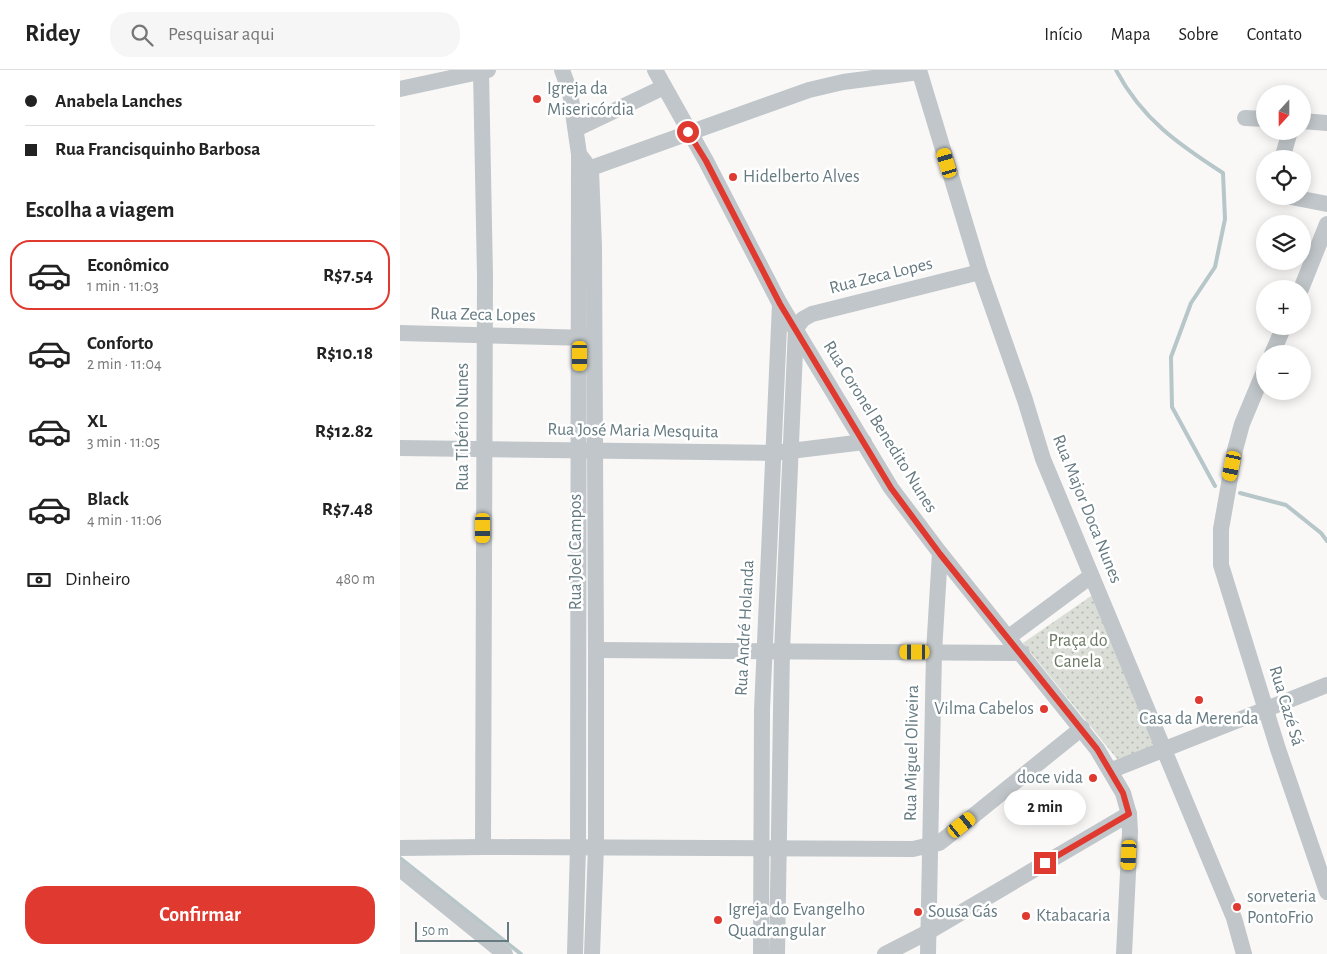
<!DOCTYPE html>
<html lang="pt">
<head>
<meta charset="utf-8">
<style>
  :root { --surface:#fff; --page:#f6f6f6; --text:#222; --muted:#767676; --line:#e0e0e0; --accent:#df3930 }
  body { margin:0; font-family:"Alegreya Sans",sans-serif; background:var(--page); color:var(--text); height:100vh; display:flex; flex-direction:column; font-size:19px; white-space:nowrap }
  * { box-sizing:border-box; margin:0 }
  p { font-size:16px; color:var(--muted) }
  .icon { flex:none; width:28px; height:28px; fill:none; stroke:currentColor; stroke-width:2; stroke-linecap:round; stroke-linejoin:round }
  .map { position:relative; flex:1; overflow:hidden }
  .sheet { display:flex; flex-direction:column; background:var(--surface); width:400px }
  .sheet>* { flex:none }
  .guide { display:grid; align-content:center; height:110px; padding:0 25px; background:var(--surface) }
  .needle { width:32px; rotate:201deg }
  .fabs { position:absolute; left:856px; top:15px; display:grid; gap:10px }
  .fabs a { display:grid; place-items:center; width:55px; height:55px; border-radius:50%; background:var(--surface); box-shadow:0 2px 12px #0003; font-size:25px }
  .scale { position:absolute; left:15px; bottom:12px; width:94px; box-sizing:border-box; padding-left:5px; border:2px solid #657a81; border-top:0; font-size:14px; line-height:18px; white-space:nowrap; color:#657a81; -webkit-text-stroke:4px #fff; paint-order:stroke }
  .end { position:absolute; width:22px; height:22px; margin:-11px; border:6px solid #df3930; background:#fff; box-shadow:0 0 0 2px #fff }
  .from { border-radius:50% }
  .bubble { position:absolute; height:35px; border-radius:18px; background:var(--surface); box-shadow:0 2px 12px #0003; font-size:16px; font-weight:700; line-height:35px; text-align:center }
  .car { position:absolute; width:15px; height:30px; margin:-15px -8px; border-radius:6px; box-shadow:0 0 4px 1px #0007; background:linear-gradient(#f5c518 24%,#345 0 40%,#f5c518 0 76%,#345 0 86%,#f5c518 0) }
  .guide b { display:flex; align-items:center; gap:18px; height:48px; font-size:19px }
  .guide b+b { border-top:1px solid var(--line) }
  .guide i { width:12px; height:12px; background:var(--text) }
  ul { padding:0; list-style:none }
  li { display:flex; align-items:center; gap:15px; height:70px; margin:0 10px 8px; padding:0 15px; border:2px solid transparent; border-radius:20px }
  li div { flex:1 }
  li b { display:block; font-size:19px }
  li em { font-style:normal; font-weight:700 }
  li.on { border-color:var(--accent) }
  li>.icon { width:45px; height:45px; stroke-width:1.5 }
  h2 { padding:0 25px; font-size:22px; line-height:60px }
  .pay { display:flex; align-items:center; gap:12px; height:55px; padding:0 25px; font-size:19px }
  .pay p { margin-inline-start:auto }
  .cta { display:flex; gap:10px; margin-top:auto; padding:10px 25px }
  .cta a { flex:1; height:58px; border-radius:20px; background:var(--accent); color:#fff; font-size:20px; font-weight:700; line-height:58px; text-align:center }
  header { display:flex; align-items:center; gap:30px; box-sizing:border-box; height:70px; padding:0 25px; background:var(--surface); border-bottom:1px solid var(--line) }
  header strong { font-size:24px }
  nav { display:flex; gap:28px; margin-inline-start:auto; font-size:18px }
  .search { width:350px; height:45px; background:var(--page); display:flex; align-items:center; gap:12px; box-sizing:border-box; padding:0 18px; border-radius:20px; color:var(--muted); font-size:19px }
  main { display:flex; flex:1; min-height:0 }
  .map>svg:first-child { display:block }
  .grass { fill:url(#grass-dots) }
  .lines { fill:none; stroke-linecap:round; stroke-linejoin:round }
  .stream { stroke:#b7c6c8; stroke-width:4 }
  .minor { stroke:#c0c6c9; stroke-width:16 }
  .route { stroke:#df3930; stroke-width:6 }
  .poi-dot { fill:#df3930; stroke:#fff; stroke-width:2 }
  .labels { text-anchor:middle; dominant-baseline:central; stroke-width:5; stroke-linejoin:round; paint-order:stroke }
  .poi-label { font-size:18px; fill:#657a81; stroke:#fff; text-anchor:start }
  .street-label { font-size:18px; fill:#657a81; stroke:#fff }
  .park-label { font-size:18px; fill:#6b7963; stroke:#fff }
</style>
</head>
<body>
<header>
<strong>Ridey</strong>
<div class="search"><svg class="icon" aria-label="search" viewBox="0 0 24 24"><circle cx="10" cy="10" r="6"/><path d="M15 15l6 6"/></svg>Pesquisar aqui</div>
<nav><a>Início</a><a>Mapa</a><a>Sobre</a><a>Contato</a></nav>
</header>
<main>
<section class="sheet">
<div class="guide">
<b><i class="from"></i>Anabela Lanches</b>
<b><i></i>Rua Francisquinho Barbosa</b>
</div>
<h2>Escolha a viagem</h2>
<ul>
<li class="on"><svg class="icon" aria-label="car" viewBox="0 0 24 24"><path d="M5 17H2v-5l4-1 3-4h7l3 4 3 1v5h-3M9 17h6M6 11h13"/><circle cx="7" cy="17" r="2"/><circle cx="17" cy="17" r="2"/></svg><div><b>Econômico</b><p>1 min · 11:03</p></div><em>R$7.54</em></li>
<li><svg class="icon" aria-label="car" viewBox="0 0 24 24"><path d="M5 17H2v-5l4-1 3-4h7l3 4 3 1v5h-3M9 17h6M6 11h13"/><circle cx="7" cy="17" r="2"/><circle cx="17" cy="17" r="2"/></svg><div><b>Conforto</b><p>2 min · 11:04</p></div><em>R$10.18</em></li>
<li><svg class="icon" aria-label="car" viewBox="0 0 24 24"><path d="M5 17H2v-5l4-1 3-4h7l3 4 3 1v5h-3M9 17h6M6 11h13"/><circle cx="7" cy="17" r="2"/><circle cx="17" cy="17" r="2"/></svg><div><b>XL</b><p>3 min · 11:05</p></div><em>R$12.82</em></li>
<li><svg class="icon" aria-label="car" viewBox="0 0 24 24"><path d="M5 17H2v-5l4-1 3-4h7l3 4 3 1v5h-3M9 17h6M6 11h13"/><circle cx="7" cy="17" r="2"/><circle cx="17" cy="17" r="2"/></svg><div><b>Black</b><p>4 min · 11:06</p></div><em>R$7.48</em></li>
</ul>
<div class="pay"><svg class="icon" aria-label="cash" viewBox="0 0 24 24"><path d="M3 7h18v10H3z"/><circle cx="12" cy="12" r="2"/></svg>Dinheiro<p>480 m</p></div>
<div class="cta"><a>Confirmar</a></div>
</section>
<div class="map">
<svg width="927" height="884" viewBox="0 0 927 884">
  <defs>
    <pattern id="grass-dots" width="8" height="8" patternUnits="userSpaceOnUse" patternTransform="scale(1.25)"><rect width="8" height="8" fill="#daded6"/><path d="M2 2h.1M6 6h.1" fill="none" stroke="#b4b9b3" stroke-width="1.8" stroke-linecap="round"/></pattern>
  </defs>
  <rect width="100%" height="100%" fill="#f9f8f7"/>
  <!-- grass -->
  <path class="grass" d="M694 524 760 676 717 689 623 573Z"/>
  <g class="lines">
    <!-- stream -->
    <g class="stream">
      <path d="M716 0C742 49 778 74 823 103L825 149 815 197 791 233 771 287 772 337 815 416"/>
      <path d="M840 423 886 435 921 463 927 471"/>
      <path d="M0 788 121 884"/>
    </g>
    <!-- minor -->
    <g class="minor">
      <path d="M162 0 170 22 179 84 178 777 175 884"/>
      <path d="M255 0 306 91 380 234 491 418 540 483 697 679 723 723 729 744 730 762 724 884"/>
      <path d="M519 0 580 202 625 330 643 389 834 848 844 884"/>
      <path d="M81 1 85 206 83 777"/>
      <path d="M0 19 88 0"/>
      <path d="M845 48 865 49"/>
      <path d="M902 51 927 53"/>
      <path d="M176 59 264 17"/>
      <path d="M179 84 191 100 194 176 196 580V777L192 884"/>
      <path d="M882 89 890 61"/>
      <path d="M180 102 409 20 443 12 519 2"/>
      <path d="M886 126 927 134"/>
      <path d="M901 219 927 154"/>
      <path d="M0 263 188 268"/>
      <path d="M872 284 884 256"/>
      <path d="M865 299 842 354 835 380 821 459V495L878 679 927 822"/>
      <path d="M0 378 374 383 464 372"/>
      <path d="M609 567 691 506"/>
      <path d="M196 580 622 583"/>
      <path d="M712 700 927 615"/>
      <path d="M0 778 83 777 513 779 539 773 547 767 682 658"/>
      <path d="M0 799 105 884"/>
      <path d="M361 884 362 640 380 234"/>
      <path d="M377 884 382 581 396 258 403 249 412 244 580 202"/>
      <path d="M485 884 528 862 729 744"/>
      <path d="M528 884 534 582 540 483"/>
    </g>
  </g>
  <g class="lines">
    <!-- route -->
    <path class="route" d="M288 62 306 91 380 234 491 418 540 484 697 679 723 723 729 744 645 793"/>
  </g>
  <!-- markers -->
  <g class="poi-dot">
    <circle cx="137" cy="29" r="5"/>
    <circle cx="333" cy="107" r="5"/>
    <circle cx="799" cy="630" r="5"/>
    <circle cx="644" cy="639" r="5"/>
    <circle cx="693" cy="708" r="5"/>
    <circle cx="837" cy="837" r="5"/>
    <circle cx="518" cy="842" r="5"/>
    <circle cx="626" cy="846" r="5"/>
    <circle cx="318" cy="850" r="5"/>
  </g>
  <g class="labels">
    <!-- poi labels -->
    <g class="poi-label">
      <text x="147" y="19">Igreja da<tspan x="147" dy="21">Misericórdia</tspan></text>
      <text x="343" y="107">Hidelberto Alves</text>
      <text x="634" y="639" text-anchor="end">Vilma Cabelos</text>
      <text x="799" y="649" text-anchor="middle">Casa da Merenda</text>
      <text x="683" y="708" text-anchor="end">doce vida</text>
      <text x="847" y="827">sorveteria<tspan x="847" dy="21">PontoFrio</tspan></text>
      <text x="328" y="840">Igreja do Evangelho<tspan x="328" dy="21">Quadrangular</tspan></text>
      <text x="528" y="842">Sousa Gás</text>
      <text x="636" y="846">Ktabacaria</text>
    </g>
    <!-- street labels -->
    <g class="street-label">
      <text transform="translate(481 206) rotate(-14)">Rua Zeca Lopes</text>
      <text transform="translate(83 245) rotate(1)">Rua Zeca Lopes</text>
      <text transform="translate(63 357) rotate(-90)">Rua Tibério Nunes</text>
      <text transform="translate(480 357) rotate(58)">Rua Coronel Benedito Nunes</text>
      <text transform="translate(233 361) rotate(1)">Rua José Maria Mesquita</text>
      <text transform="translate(687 439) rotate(68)">Rua Major Doca Nunes</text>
      <text transform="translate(176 482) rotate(-90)">Rua Joel Campos</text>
      <text transform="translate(345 558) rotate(-87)">Rua André Holanda</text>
      <text transform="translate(886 636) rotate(73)">Rua Cazé Sá</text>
      <text transform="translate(512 683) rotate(-89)">Rua Miguel Oliveira</text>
    </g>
    <!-- park labels -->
    <g class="park-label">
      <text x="678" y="571">Praça do<tspan x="678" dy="21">Canela</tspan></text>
    </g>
  </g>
</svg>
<div class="fabs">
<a><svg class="needle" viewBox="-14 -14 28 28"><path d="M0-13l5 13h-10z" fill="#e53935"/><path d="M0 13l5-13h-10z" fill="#767676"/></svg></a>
<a><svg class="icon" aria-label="locate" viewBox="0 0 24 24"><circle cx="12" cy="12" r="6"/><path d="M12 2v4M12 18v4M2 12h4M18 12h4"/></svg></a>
<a><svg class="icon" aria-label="layers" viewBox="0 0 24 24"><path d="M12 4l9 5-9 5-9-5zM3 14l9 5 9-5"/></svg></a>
<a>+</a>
<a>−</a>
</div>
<div class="scale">50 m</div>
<i class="end from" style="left:288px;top:62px"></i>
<i class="end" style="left:645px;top:793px"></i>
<div class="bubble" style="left:604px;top:720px;width:82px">2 min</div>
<i class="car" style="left:547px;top:93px;rotate:343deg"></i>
<i class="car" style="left:180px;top:286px;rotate:180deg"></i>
<i class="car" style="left:832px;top:396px;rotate:192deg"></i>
<i class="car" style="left:83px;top:458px;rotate:180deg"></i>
<i class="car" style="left:515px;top:582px;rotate:270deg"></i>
<i class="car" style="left:562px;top:755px;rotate:51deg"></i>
<i class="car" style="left:729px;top:785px;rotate:183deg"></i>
</div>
</main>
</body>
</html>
